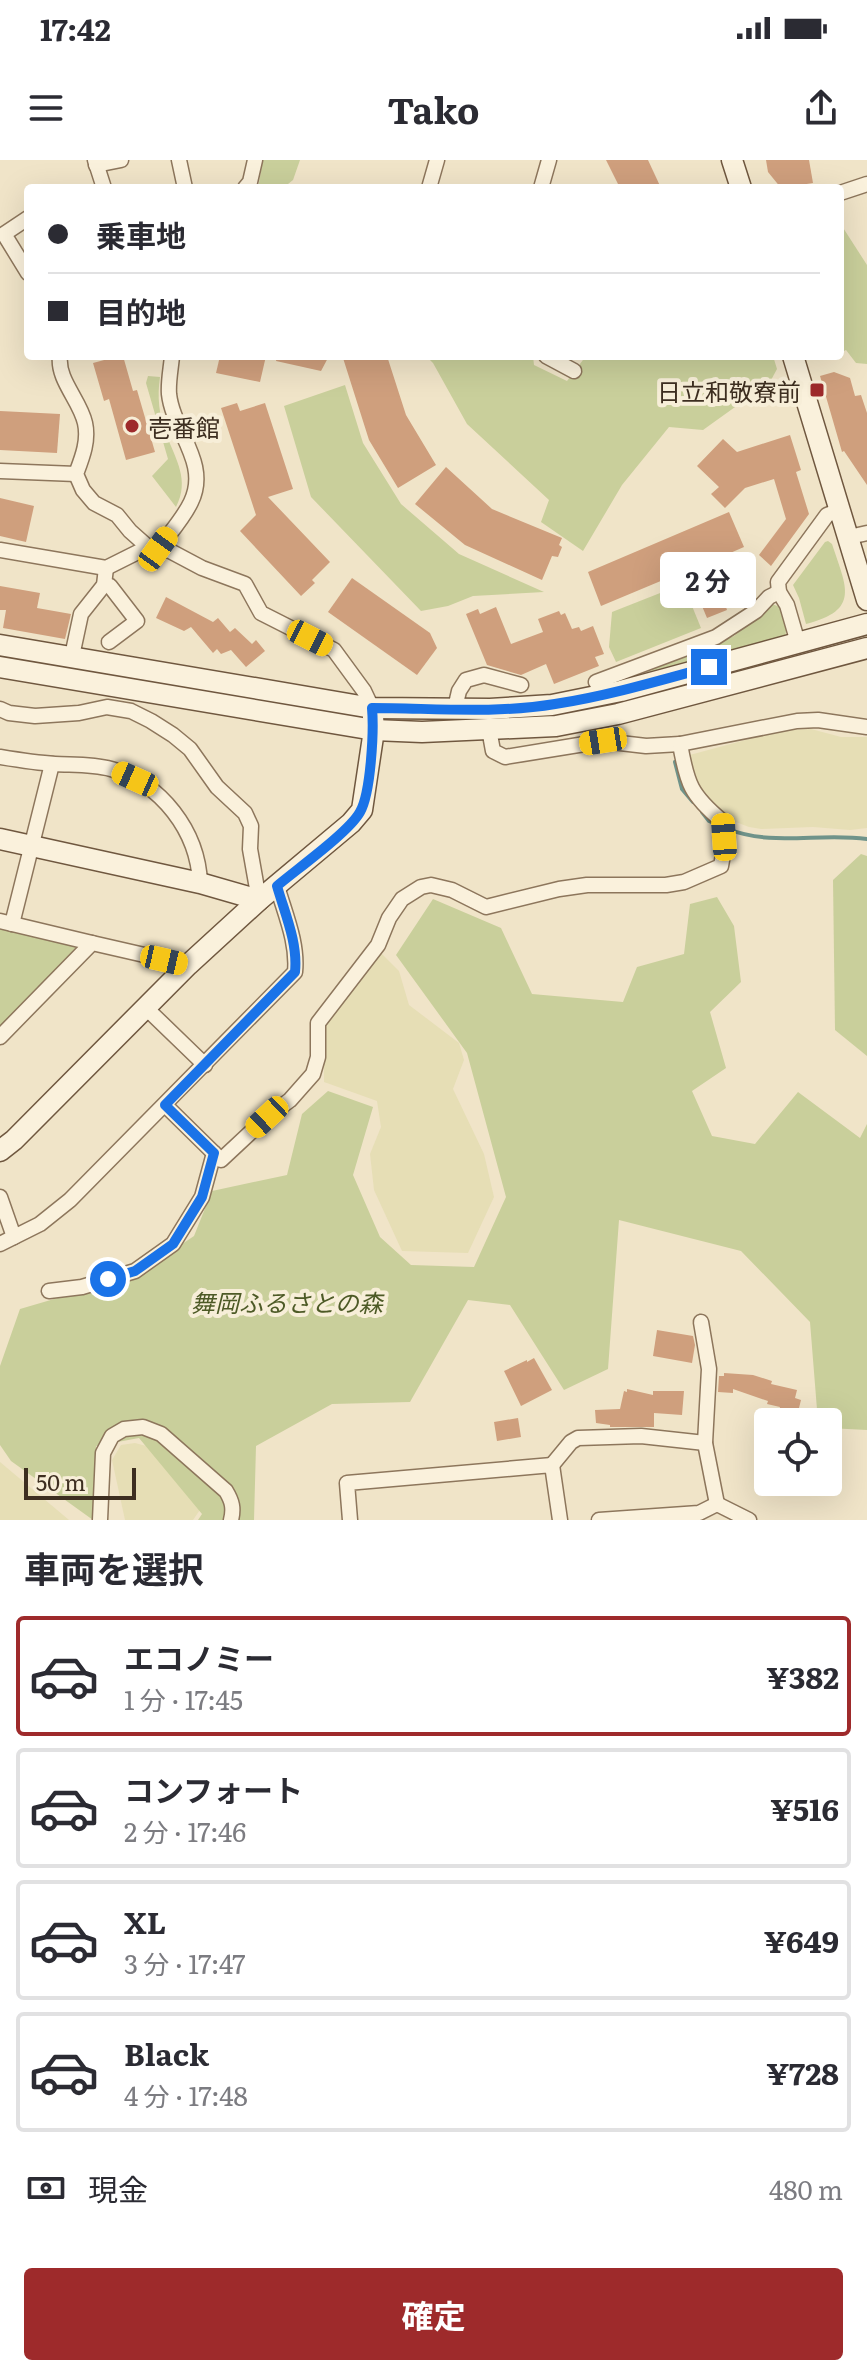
<!DOCTYPE html>
<html lang="ja">
<head>
<meta charset="utf-8">
<style>
  :root { --surface:#fff; --page:#f2f2f3; --text:#2b2b33; --muted:#7c7c81; --line:#e1e1e2; --accent:#9e2a2b }
  body { margin:0; font-family:Literata,"Noto Sans JP",serif; background:var(--page); color:var(--text); height:100vh; display:flex; flex-direction:column; font-size:30px; white-space:nowrap }
  * { box-sizing:border-box; margin:0 }
  p { font-size:26px; color:var(--muted) }
  .icon { flex:none; width:44px; height:44px; fill:none; stroke:currentColor; stroke-width:2; stroke-linecap:round; stroke-linejoin:round }
  .map { position:relative; height:1360px; overflow:hidden }
  .sheet { display:flex; flex-direction:column; background:var(--surface); flex:1 }
  .sheet>* { flex:none }
  .guide { position:absolute; left:24px; top:24px; width:820px; height:176px; border-radius:8px; box-shadow:0 8px 32px #0002; display:grid; align-content:center; height:176px; padding:0 24px; background:var(--surface) }
  .fabs { position:absolute; left:754px; top:1248px; display:grid; gap:16px }
  .fabs a { display:grid; place-items:center; width:88px; height:88px; border-radius:8px; background:var(--surface); box-shadow:0 8px 32px #0002; font-size:40px }
  .scale { position:absolute; left:24px; bottom:20px; width:112px; box-sizing:border-box; padding-left:8px; border:4px solid #3d2e20; border-top:0; font-size:22px; line-height:28px; white-space:nowrap; color:#3d2e20; -webkit-text-stroke:6px #f7eed8; paint-order:stroke }
  .end { position:absolute; width:36px; height:36px; margin:-18px; border:10px solid #1a73e8; background:#fff; box-shadow:0 0 0 4px #fff }
  .from { border-radius:50% }
  .bubble { position:absolute; height:56px; border-radius:8px; background:var(--surface); box-shadow:0 8px 32px #0002; font-size:26px; font-weight:700; line-height:56px; text-align:center }
  .car { position:absolute; width:24px; height:48px; margin:-24px -12px; border-radius:10px; box-shadow:0 0 6px 2px #0007; background:linear-gradient(#f5c518 24%,#345 0 40%,#f5c518 0 76%,#345 0 86%,#f5c518 0) }
  .guide b { display:flex; align-items:center; gap:28px; height:76px; font-size:30px }
  .guide b+b { border-top:2px solid var(--line) }
  .guide i { width:20px; height:20px; background:var(--text) }
  ul { padding:0; list-style:none }
  li { display:flex; align-items:center; gap:24px; height:120px; margin:0 16px 12px; padding:0 8px; border:4px solid var(--line); border-radius:8px }
  li div { flex:1 }
  li b { display:block; font-size:30px }
  li em { font-style:normal; font-weight:700 }
  li.on { border-color:var(--accent) }
  li>.icon { width:72px; height:72px; stroke-width:1.5 }
  h2 { padding:0 24px; font-size:36px; line-height:96px }
  .pay { display:flex; align-items:center; gap:20px; height:88px; padding:0 24px; font-size:30px }
  .pay p { margin-inline-start:auto }
  .cta { display:flex; gap:16px; margin-top:auto; padding:16px 24px }
  .cta a { flex:1; height:92px; border-radius:8px; background:var(--accent); color:#fff; font-size:32px; font-weight:700; line-height:92px; text-align:center }
  .status { display:flex; justify-content:space-between; align-items:center; height:56px; padding:0 40px; background:var(--surface); direction:ltr }
  .status svg { height:22px; fill:currentColor }
  header { display:flex; justify-content:space-between; align-items:center; height:104px; padding:0 24px; background:var(--surface); font-size:36px; font-weight:700 }
  .map>svg:first-child { display:block }
  .farmland { fill:#e6deb5 }
  .green { fill:#c9cf9b }
  .lines { fill:none; stroke-linecap:round; stroke-linejoin:round }
  .stream { stroke:#6f938a; stroke-width:4 }
  .building { fill:#cf9f7d }
  .street-casing { stroke:#8d765c; stroke-width:17 }
  .secondary-casing { stroke:#6f573f; stroke-width:23 }
  .street { stroke:#faf1dc; stroke-width:14 }
  .secondary { stroke:#faf1dc; stroke-width:20 }
  .route { stroke:#1a73e8; stroke-width:10 }
  .poi-dot { fill:#9e2a2b; stroke:#f7eed8; stroke-width:3 }
  .labels { text-anchor:middle; dominant-baseline:central; stroke-width:8; stroke-linejoin:round; paint-order:stroke }
  .poi-label { font-size:24px; fill:#3d2e20; stroke:#f7eed8; text-anchor:end }
  .park-label { font-size:24px; font-style:italic; fill:#4d5a26; stroke:#f7eed8 }
</style>
</head>
<body>
<div class="status"><b>17:42</b><svg viewBox="0 0 49 12"><path d="M0 12V9h3v3zM5 12V6h3v6zM10 12V3h3v9zM15 12V0h3v12zM26 1h20v11H26zM47 4h2v5h-2z"/></svg></div>
<header><svg class="icon" aria-label="menu" viewBox="0 0 24 24"><path d="M4 6h16M4 12h16M4 18h16"/></svg>Tako<svg class="icon" aria-label="share" viewBox="0 0 24 24"><path d="M12 15V3M7 8l5-5 5 5M5 13v7h14v-7"/></svg></header>
<div class="map">
<svg width="867" height="1360" viewBox="0 0 867 1360">
  <rect width="100%" height="100%" fill="#f0e4c8"/>
  <!-- farmland -->
  <g class="farmland">
    <path d="M811 569 841 577H867V668L850 670 813 667 761 669 749 667 728 659 718 652 696 629 686 596 782 570Z"/>
    <path d="M381 793 399 811 409 845 459 883 464 900 453 929 484 994 494 1037 468 1093 402 1091 374 1030 370 994 381 967 377 941 324 922V865Z"/>
    <path d="M135 1283 154 1288 204 1344 193 1360H125L112 1300 121 1285Z"/>
    <path d="M0 1302 69 1360H0Z"/>
  </g>
  <!-- green -->
  <g class="green">
    <path d="M263 0H300L293 20 283 28H258Z"/>
    <path d="M840 63 867 105V204L856 203 846 190 840 193Z"/>
    <path d="M426 196H533L534 205 567 221 586 196H773L777 209 770 222 703 270 669 267 622 325 583 391 541 362 549 340 467 264 433 203Z"/>
    <path d="M148 216 160 217C157 237 159 255 166 274 176 300 190 320 176 347L152 316 168 299 146 223Z"/>
    <path d="M345 225 363 283 401 344 459 394 544 432 473 436 448 446 421 451 311 337 284 246Z"/>
    <path d="M828 381 832 384C846 427 861 450 806 464L799 438 793 425 825 382Z"/>
    <path d="M683 424 701 468 616 502 609 487 612 452Z"/>
    <path d="M772 444 780 447C784 455 788 468 785 476L642 514 734 476Z"/>
    <path d="M861 694 867 696V896L835 870 833 720Z"/>
    <path d="M717 737 734 766 741 822 710 852 726 908 692 931 712 976 755 984 798 932 860 978 867 964V1270L828 1268V1262H818L810 1162 741 1091 619 1060 608 1209 564 1230 510 1145 468 1140 410 1242 332 1244 256 1286 254 1360H198L202 1354 139 1278 96 1286 93 1360 11 1301 0 1285V1206L20 1149 136 1115 194 1076 212 1031 287 1015 302 954 328 931 373 947 353 1015 380 1077 411 1105 474 1107 506 1037 467 893 396 795 433 739 501 768 532 834 623 842 637 807 684 794 690 744Z"/>
    <path d="M0 767 74 784 76 791 0 868Z"/>
  </g>
  <g class="lines">
    <!-- stream -->
    <g class="stream">
      <path d="M675 602 682 629 693 642"/>
      <path d="M702 652 709 661 716 664"/>
      <path d="M728 669C773 687 820 672 867 679"/>
    </g>
  </g>
  <!-- building -->
  <g class="building">
    <path d="M606 0H648L661 28H620Z"/>
    <path d="M766 0H809L813 23 781 28 768 12Z"/>
    <path d="M119 196H123L133 231 137 230 155 292 126 300 109 239 104 241 93 203Z"/>
    <path d="M220 196H266L260 222 216 213Z"/>
    <path d="M277 196H329L321 211 276 201Z"/>
    <path d="M350 196H387L406 255 436 305 398 328 369 280 343 198Z"/>
    <path d="M834 212 850 218 855 236 861 235 867 253V325L844 291 842 292 820 216Z"/>
    <path d="M237 243 240 251 265 243 293 329 268 337 330 402 312 420 315 423 301 436 240 371 256 355 221 248Z"/>
    <path d="M0 251 60 254 57 293 0 290Z"/>
    <path d="M790 275 801 310 796 312 809 354 771 406 759 395 786 359 774 319 745 328 725 348 711 334 719 327 697 306 723 279 737 292Z"/>
    <path d="M446 307 492 349 562 378 559 385 562 387 558 397 552 396 542 420 465 385 415 344Z"/>
    <path d="M0 338 34 346 26 382 0 376Z"/>
    <path d="M729 352 744 387 721 397 739 440 726 447 727 450 707 458 687 410 601 446 588 412Z"/>
    <path d="M352 418 430 473 437 488 417 515 328 452Z"/>
    <path d="M0 426 40 433 37 448 71 454 65 479 3 468 6 450H0Z"/>
    <path d="M166 437 213 462 218 458 230 472 235 468 252 484 256 480 265 491 246 507 231 490 221 494 217 489 213 493 191 467 184 471 156 458Z"/>
    <path d="M496 447 511 484 543 472 538 459 559 451 561 455 565 453 572 469 579 467 581 471 593 466 604 494 595 497 599 506 554 524 546 504 521 515 487 505 466 454 478 449 480 454Z"/>
    <path d="M657 1170 693 1176 695 1185 692 1203 653 1196Z"/>
    <path d="M534 1198 552 1230 521 1246 504 1211 527 1200V1202Z"/>
    <path d="M724 1213 753 1215 772 1221 771 1224 797 1230 795 1238 801 1240 797 1256 779 1251 780 1247 767 1244 768 1241 733 1229V1233L718 1232 719 1216H724Z"/>
    <path d="M627 1229 653 1235V1231H684L682 1255 654 1253V1267H610V1265L596 1263 595 1250 620 1249 624 1231 627 1232Z"/>
    <path d="M518 1258 521 1277 497 1281 494 1262Z"/>
  </g>
  <g class="lines">
    <defs>
      <g id="street">
        <path d="M95 0 104 28"/>
        <path d="M179 0 185 28"/>
        <path d="M96 5 121 0"/>
        <path d="M245 28 250 22 255 0"/>
        <path d="M429 28 437 0"/>
        <path d="M541 28 549 0"/>
        <path d="M840 33 867 24"/>
        <path d="M28 58 4 74 28 113"/>
        <path d="M60 196C57 220 80 240 85 263 89 281 82 298 76 314L83 330 94 343 117 355 130 371 148 387 170 391 202 408 245 424 261 453 334 490 364 531 372 548"/>
        <path d="M546 196 574 211"/>
        <path d="M0 311 76 314"/>
        <path d="M849 377 867 373"/>
        <path d="M158 389C169 374 183 359 191 342 210 303 173 271 169 234 168 222 171 208 172 196"/>
        <path d="M0 390 106 408 148 387"/>
        <path d="M104 425 110 426 137 461 109 482"/>
        <path d="M798 483 787 445 779 432 778 422 827 355 840 350"/>
        <path d="M72 496 81 454 104 425 106 408"/>
        <path d="M596 522 716 477 756 451 769 437 779 432"/>
        <path d="M455 548 459 531 466 520 484 515 521 525"/>
        <path d="M0 549 9 553 35 556 79 553 107 547 131 551 151 561 173 575 190 589 217 627 245 653 251 666 250 689 259 740"/>
        <path d="M489 569 493 591 505 597 603 581 646 586 680 584 797 561 818 560 867 567"/>
        <path d="M0 597C18 600 37 603 55 604 74 605 93 604 111 609 161 623 198 671 200 723"/>
        <path d="M0 761 92 783"/>
        <path d="M12 764 52 604"/>
        <path d="M145 847 205 905"/>
        <path d="M0 877 92 783 188 805"/>
        <path d="M165 945 221 1000 267 957 290 940 313 914 318 897V863L378 785 389 758 402 739 421 727 431 725 452 730 486 747 559 729 587 725H666L684 722 721 706 724 689 722 661C691 635 687 624 680 584"/>
        <path d="M0 1037 14 1077"/>
        <path d="M0 1084 40 1064 70 1040 295 812C298 783 285 754 277 726"/>
        <path d="M49 1131 82 1127 135 1111 173 1084 202 1037 214 993"/>
        <path d="M701 1162 709 1209 705 1283 717 1344"/>
        <path d="M552 1305 571 1282 578 1278 641 1276 705 1283"/>
        <path d="M100 1360 103 1293 112 1276 124 1269 143 1267 161 1274 226 1331C232 1341 234 1348 231 1360"/>
        <path d="M350 1360 347 1323 552 1305 560 1360"/>
        <path d="M599 1360 699 1353 717 1344 749 1360"/>
      </g>
      <g id="secondary">
        <path d="M732 0 741 28"/>
        <path d="M793 196 867 440"/>
        <path d="M0 485 372 548 490 549 552 545 621 531 867 464"/>
        <path d="M0 507 374 570 422 572 556 566 618 554 867 488"/>
        <path d="M0 679 200 723 259 740"/>
        <path d="M0 991 14 980 188 805 259 740 351 663 362 650 374 570 373 557"/>
      </g>
    </defs>
    <!-- street casing -->
    <use href="#street" class="street-casing"/>
    <!-- secondary casing -->
    <use href="#secondary" class="secondary-casing"/>
    <!-- street -->
    <use href="#street" class="street"/>
    <!-- secondary -->
    <use href="#secondary" class="secondary"/>
  </g>
  <g class="lines">
    <!-- route -->
    <path class="route" d="M108 1119 135 1111 173 1084 202 1037 214 993 165 945 295 812C298 783 285 754 277 726 297 709 349 672 360 652 371 633 374 570 372 548 431 548 496 554 555 544 607 536 658 521 709 507"/>
  </g>
  <!-- markers -->
  <g class="poi-dot">
    <rect x="809" y="222" width="16" height="16" rx="4"/>
    <circle cx="132" cy="266" r="8"/>
  </g>
  <g class="labels">
    <!-- poi labels -->
    <g class="poi-label">
      <text x="801" y="230">日立和敬寮前</text>
      <text x="148" y="266" text-anchor="start">壱番館</text>
    </g>
    <!-- park labels -->
    <g class="park-label">
      <text x="287" y="1141">舞岡ふるさとの森</text>
    </g>
  </g>
</svg>
<div class="fabs">
<a><svg class="icon" aria-label="locate" viewBox="0 0 24 24"><circle cx="12" cy="12" r="6"/><path d="M12 2v4M12 18v4M2 12h4M18 12h4"/></svg></a>
</div>
<div class="scale">50 m</div>
<i class="end from" style="left:108px;top:1119px"></i>
<i class="end" style="left:709px;top:507px"></i>
<div class="bubble" style="left:660px;top:392px;width:96px">2 分</div>
<i class="car" style="left:158px;top:389px;rotate:36deg"></i>
<i class="car" style="left:310px;top:478px;rotate:117deg"></i>
<i class="car" style="left:603px;top:581px;rotate:261deg"></i>
<i class="car" style="left:135px;top:619px;rotate:294deg"></i>
<i class="car" style="left:724px;top:677px;rotate:356deg"></i>
<i class="car" style="left:164px;top:800px;rotate:103deg"></i>
<i class="car" style="left:267px;top:957px;rotate:227deg"></i>
<div class="guide">
<b><i class="from"></i>乗車地</b>
<b><i></i>目的地</b>
</div>
</div>
<section class="sheet">
<h2>車両を選択</h2>
<ul>
<li class="on"><svg class="icon" aria-label="car" viewBox="0 0 24 24"><path d="M5 17H2v-5l4-1 3-4h7l3 4 3 1v5h-3M9 17h6M6 11h13"/><circle cx="7" cy="17" r="2"/><circle cx="17" cy="17" r="2"/></svg><div><b>エコノミー</b><p>1 分 · 17:45</p></div><em>¥382</em></li>
<li><svg class="icon" aria-label="car" viewBox="0 0 24 24"><path d="M5 17H2v-5l4-1 3-4h7l3 4 3 1v5h-3M9 17h6M6 11h13"/><circle cx="7" cy="17" r="2"/><circle cx="17" cy="17" r="2"/></svg><div><b>コンフォート</b><p>2 分 · 17:46</p></div><em>¥516</em></li>
<li><svg class="icon" aria-label="car" viewBox="0 0 24 24"><path d="M5 17H2v-5l4-1 3-4h7l3 4 3 1v5h-3M9 17h6M6 11h13"/><circle cx="7" cy="17" r="2"/><circle cx="17" cy="17" r="2"/></svg><div><b>XL</b><p>3 分 · 17:47</p></div><em>¥649</em></li>
<li><svg class="icon" aria-label="car" viewBox="0 0 24 24"><path d="M5 17H2v-5l4-1 3-4h7l3 4 3 1v5h-3M9 17h6M6 11h13"/><circle cx="7" cy="17" r="2"/><circle cx="17" cy="17" r="2"/></svg><div><b>Black</b><p>4 分 · 17:48</p></div><em>¥728</em></li>
</ul>
<div class="pay"><svg class="icon" aria-label="cash" viewBox="0 0 24 24"><path d="M3 7h18v10H3z"/><circle cx="12" cy="12" r="2"/></svg>現金<p>480 m</p></div>
<div class="cta"><a>確定</a></div>
</section>
</body>
</html>
